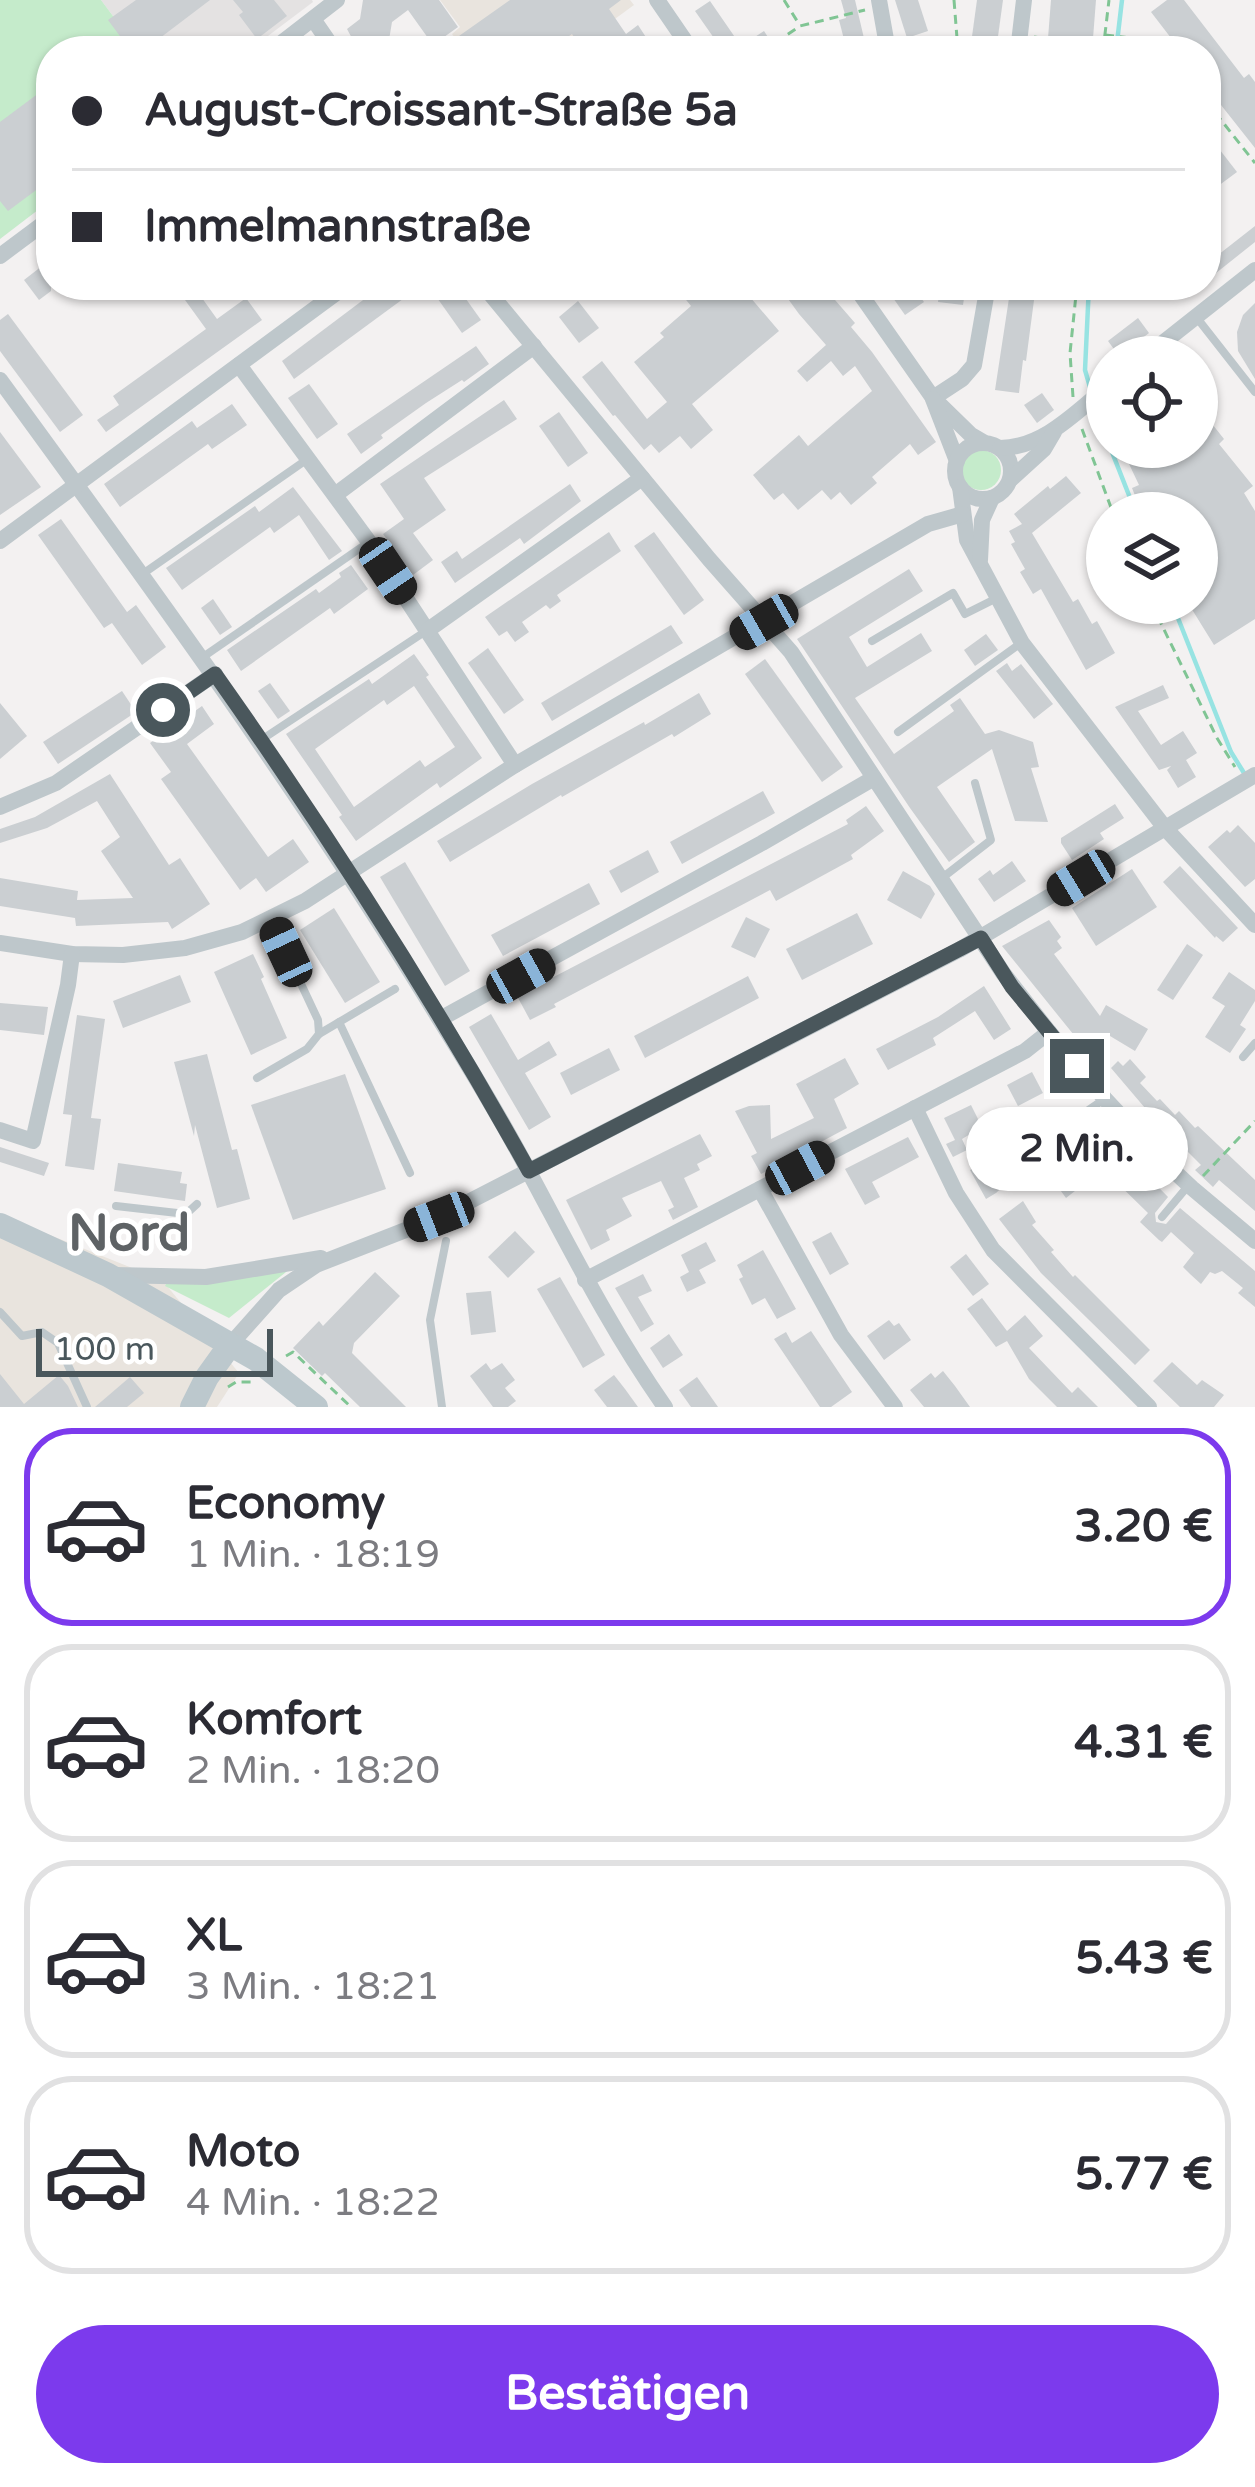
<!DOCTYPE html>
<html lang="de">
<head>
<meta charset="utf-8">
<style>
  :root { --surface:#fff; --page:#f2f2f3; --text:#2b2b33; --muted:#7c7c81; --line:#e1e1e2; --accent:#7c3aed }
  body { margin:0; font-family:"Varela Round",sans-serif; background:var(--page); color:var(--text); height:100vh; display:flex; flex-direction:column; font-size:45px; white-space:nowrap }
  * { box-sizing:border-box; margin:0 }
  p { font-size:39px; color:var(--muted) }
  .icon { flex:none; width:66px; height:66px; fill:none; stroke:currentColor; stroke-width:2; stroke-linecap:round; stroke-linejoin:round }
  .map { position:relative; height:1407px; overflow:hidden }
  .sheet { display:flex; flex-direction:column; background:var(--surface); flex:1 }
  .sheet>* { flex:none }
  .top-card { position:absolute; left:36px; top:36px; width:1185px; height:264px; border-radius:48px; box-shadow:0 3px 9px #0004; display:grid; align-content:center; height:264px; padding:0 36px; background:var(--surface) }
  .controls { position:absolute; left:1086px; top:336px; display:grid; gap:24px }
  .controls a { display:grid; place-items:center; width:132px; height:132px; border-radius:50%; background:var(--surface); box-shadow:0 3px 9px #0004; font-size:60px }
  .scale { position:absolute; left:36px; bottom:30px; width:237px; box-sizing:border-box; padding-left:12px; border:6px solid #4a575c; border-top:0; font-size:33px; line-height:42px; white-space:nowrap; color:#4a575c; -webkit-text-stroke:9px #fff; paint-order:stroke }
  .end { position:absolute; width:54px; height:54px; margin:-27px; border:15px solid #4a575c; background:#fff; box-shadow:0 0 0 6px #fff }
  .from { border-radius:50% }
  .bubble { position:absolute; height:84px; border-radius:42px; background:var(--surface); box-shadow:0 3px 9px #0004; font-size:39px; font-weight:700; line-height:84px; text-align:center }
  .car { position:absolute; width:36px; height:72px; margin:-36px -18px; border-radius:15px; box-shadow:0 0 9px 3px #0007; background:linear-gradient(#222 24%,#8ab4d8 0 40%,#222 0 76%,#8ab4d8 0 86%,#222 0) }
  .top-card b { display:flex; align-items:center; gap:42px; height:114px; font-size:45px }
  .top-card b+b { border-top:3px solid var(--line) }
  .top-card i { width:30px; height:30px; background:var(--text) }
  ul { padding:21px 0 0; list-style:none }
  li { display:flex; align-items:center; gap:36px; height:198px; margin:0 24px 18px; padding:0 12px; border:6px solid var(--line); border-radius:48px }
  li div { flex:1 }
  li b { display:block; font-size:45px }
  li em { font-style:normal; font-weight:700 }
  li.active { border-color:var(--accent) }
  li>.icon { width:108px; height:108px; stroke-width:1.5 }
  .action { display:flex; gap:24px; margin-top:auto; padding:24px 36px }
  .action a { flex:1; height:138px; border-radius:72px; background:var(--accent); color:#fff; font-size:48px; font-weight:700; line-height:138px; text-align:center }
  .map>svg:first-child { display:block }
  .commercial { fill:#e9e4de }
  .education { fill:#e4e2e2 }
  .green { fill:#c5ebcb }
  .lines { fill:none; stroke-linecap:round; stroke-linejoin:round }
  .stream { stroke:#97e3e2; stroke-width:4.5 }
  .building { fill:#cbcfd2; fill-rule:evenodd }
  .path { stroke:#80c594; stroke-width:3; stroke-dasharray:9 6; stroke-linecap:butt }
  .lane { stroke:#bec7cb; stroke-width:8 }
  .street { stroke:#bec7cb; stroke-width:16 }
  .secondary { stroke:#bcc8cd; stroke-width:24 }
  .route { stroke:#4a575c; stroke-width:15 }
  .labels { text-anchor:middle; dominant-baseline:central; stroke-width:10; stroke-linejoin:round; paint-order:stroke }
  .district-label { font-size:51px; font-weight:bold; fill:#5e6265; stroke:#fff }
</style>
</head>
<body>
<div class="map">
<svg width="1255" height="1407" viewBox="0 0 1255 1407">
  <rect width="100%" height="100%" fill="#f3f1f1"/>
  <!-- commercial -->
  <g class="commercial">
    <path d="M440 0H630L634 5 571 51H464L452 34 460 27Z"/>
    <path d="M0 1215 162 1280 239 1373 217 1407H0Z"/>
  </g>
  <!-- education -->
  <path class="education" d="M101 0H312L313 2 248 51H139Z"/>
  <!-- green -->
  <g class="green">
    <path d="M0 0H101L139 51H51V200L0 239Z"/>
    <circle cx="981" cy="470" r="20"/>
    <path d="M291 1268 229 1318 165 1286 167 1282Z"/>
  </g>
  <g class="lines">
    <!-- stream -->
    <g class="stream">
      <path d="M1116 51 1122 0"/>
      <path d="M1089 285 1085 370 1092 394"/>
      <path d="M1095 405 1107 439"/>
      <path d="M1110 447 1136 513"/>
      <path d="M1172 603 1231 752 1244 773"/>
    </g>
  </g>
  <!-- building -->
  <g class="building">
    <path d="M136 0H210L156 41 163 51H131L108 20Z"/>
    <path d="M233 0H274L287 16 257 39 239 15 243 12Z"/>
    <path d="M363 0H439L458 27 433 45 408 10 392 22 389 40 397 51H352L354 42 347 29 360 19Z"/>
    <path d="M510 0H621L609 9 626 34 638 25 655 51H583L572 34 548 51H469L459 36Z"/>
    <path d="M841 0H855L867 51H847L839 20 846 18Z"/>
    <path d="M895 0H918L928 31 907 38Z"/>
    <path d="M977 0H1003L996 51H970Z"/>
    <path d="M1051 0H1096L1092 51H1047Z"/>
    <path d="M1167 0H1184L1244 78 1249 74 1255 82V148L1206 86V51H1181L1151 12Z"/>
    <path d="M710 1 741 46 764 31 777 51H723L695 11Z"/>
    <path d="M51 84V179L8 211 0 201V122Z"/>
    <path d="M1206 132 1237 172 1206 195Z"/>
    <path d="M1255 226V242L1206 281V239L1218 255Z"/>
    <path d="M51 259V291L39 300 24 280Z"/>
    <path d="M383 285H422L294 379 282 361Z"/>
    <path d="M428 285H456L481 320 462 333Z"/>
    <path d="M674 285H764L750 297 779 331 692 404 713 430 691 449 680 436 659 453 651 444 644 450 615 415 613 416 582 377 602 361 647 419 667 402 634 362 664 337 660 333 691 306Z"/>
    <path d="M778 285H839L829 293 855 323 851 327 872 352 936 442 918 455 910 444 872 477 877 483 851 505 840 492 831 500 822 490 798 510 783 493 774 500 753 475 799 435 808 446 872 391 855 366 843 376 831 361 807 382 797 371 826 345 799 314Z"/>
    <path d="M884 285H912L924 302 905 315Z"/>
    <path d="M940 285H966L963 305 938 302Z"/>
    <path d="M1011 285H1036L1026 361 1023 360 1019 393 995 390Z"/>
    <path d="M197 291 217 319 246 298 262 320 106 432 97 420 119 405 113 396 206 329 185 300Z"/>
    <path d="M578 301 599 328 579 343 559 317Z"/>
    <path d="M1255 303V379L1238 351 1237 332 1243 315Z"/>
    <path d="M8 314 83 415 60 432 0 351V320Z"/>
    <path d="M1138 318 1149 333 1119 356 1108 341Z"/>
    <path d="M476 346 489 364 464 382 462 380 426 403 381 435 383 438 361 454 347 434Z"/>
    <path d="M309 384 338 424 317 439 288 398Z"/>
    <path d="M1042 393 1054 410 1037 423 1024 405Z"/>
    <path d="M504 400 517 419 424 478 446 510 413 533 433 560 413 575 383 534 404 519 380 484Z"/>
    <path d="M232 404 247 425 212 449 208 444 120 507 104 484 192 421 197 428Z"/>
    <path d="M1197 405 1224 439 1219 444 1253 486 1244 493 1255 511V619L1214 645 1188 603H1197V513H1142L1132 488 1139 485 1121 447H1197Z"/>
    <path d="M559 412 588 453 568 467 539 426Z"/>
    <path d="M0 432 41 487 0 515Z"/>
    <path d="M1066 476 1081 493 1032 533 1073 602 1078 599 1092 624 1097 621 1115 653 1086 670 1041 589 1033 594 1020 572 1025 569 1011 544 1015 542 1009 531 1022 524 1014 514 1048 486 1050 489Z"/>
    <path d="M570 484 581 501 524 544 520 538 455 583 441 562 457 551 462 559Z"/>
    <path d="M293 487 342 551 329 560 299 515 274 533 270 527 182 590 166 568 255 506 259 512Z"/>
    <path d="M61 519 127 612 136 605 166 647 142 665 112 623 104 628 38 535Z"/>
    <path d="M609 532 621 551 557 595 561 601 550 609 546 605 522 622 529 632 515 642 507 631 499 636 485 617Z"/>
    <path d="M654 532 704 600 684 615 634 546Z"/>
    <path d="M351 565 368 589 334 614 330 608 241 671 227 650 316 589 319 593 341 577 339 573Z"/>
    <path d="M909 569 923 591 849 637 867 667 921 633 932 651 855 698 894 754 954 711 950 705 960 698 985 734 999 730 1033 742 1039 767 1031 768 1048 822 1015 821 992 749 937 787 975 842 949 862 910 808 797 639Z"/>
    <path d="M213 599 232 627 220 635 201 608Z"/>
    <path d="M671 625 683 643 552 721 541 703Z"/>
    <path d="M986 634 998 650 975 666 964 650Z"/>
    <path d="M488 648 524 700 504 714 468 663Z"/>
    <path d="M414 654 429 675 426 677 482 758 440 788 437 783 356 841 339 817 342 815 286 734 369 679 372 684ZM414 686 455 747 425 767 420 760 354 807 315 749 384 700 387 705Z"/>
    <path d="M765 659 843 767 822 782 745 674Z"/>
    <path d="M1007 663 1012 671 1021 664 1053 704 1034 719 996 671Z"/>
    <path d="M270 683 290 711 278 719 258 691Z"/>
    <path d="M1163 685 1169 698 1138 711 1161 745 1183 731 1197 753 1186 760 1196 777 1178 788 1167 770 1171 766 1159 770 1115 707Z"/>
    <path d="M122 691 136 712 58 764 43 742Z"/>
    <path d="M699 693 711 714 674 737 672 734 562 797 561 795 450 862 437 841 532 784 644 722 645 725Z"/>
    <path d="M0 703 27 736 0 759Z"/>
    <path d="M202 706 214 724 187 744 268 857 293 839 309 862 266 892 256 878 240 890 161 779 171 772 150 743Z"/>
    <path d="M110 774 169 865 180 858 210 904 172 929 168 922 76 926 75 918 0 906V878L78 891 77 900 133 898 101 851 120 837 97 801 47 828 0 843V829L35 817Z"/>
    <path d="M763 791 775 813 682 864 670 842Z"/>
    <path d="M1115 804 1124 818 1100 833 1104 839 1072 860 1061 843V838Z"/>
    <path d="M866 806 884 831 851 855 853 859 776 901 770 890 554 1004 556 1007 530 1020 517 996 848 824 846 820Z"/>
    <path d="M1238 825 1255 843V879L1245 887 1208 847 1227 830 1230 833Z"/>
    <path d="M648 850 659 872 621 893 609 871Z"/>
    <path d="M1012 861 1026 881 994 902 978 879 990 870 993 875Z"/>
    <path d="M405 862 470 971 445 986 380 877Z"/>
    <path d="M1180 866 1238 928 1223 942 1216 936 1215 938 1163 882Z"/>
    <path d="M1132 869 1157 907 1096 946 1072 908Z"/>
    <path d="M903 871 930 886 935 894 921 919 887 900Z"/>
    <path d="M589 883 600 904 503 956 491 935Z"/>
    <path d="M334 908 380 982 345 1003 300 930Z"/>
    <path d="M857 913 873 944 802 980 786 949Z"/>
    <path d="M746 917 770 929 755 958 731 947Z"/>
    <path d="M1049 920 1061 937 1057 941 1062 948 1054 954 1100 1016 1106 1005 1148 1029 1135 1051 1105 1033 1086 1050 1002 946Z"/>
    <path d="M1187 944 1203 955 1173 1000 1157 990Z"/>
    <path d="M253 954 264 977 261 979 287 1038 251 1055 214 972Z"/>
    <path d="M1229 972 1255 990V1001L1240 1025 1246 1029 1230 1053 1205 1037 1225 1006 1212 998Z"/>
    <path d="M180 975 191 1002 123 1028 113 1001Z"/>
    <path d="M748 976 759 998 645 1058 634 1036Z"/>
    <path d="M984 986 1011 1029 994 1040 975 1011 933 1038 936 1045 888 1070 876 1049 938 1017Z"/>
    <path d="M0 1003 48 1007 44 1035 0 1030Z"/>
    <path d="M491 1014 518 1060 549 1041 557 1055 525 1073 551 1117 529 1130 469 1027Z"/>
    <path d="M77 1015 105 1019 91 1118 101 1119 94 1170 65 1166 72 1115 63 1114Z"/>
    <path d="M609 1048 620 1070 571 1095 560 1073Z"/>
    <path d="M207 1054 232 1150 237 1149 250 1199 217 1208 195 1125 194 1136 174 1062Z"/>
    <path d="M845 1058 859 1084 834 1099 847 1128 761 1174 751 1156 757 1153 735 1111 749 1106 770 1105 771 1139 814 1118 796 1084Z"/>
    <path d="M1130 1059 1146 1077 1140 1083 1157 1101 1160 1099 1175 1115 1179 1111 1195 1128 1198 1126 1255 1180V1211L1219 1180 1213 1187 1195 1170 1201 1165 1180 1144 1185 1139 1168 1121 1162 1128 1111 1068 1118 1061 1123 1066Z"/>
    <path d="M1032 1072 1043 1093 1018 1106 1007 1085Z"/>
    <path d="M345 1074 386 1189 293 1220 251 1105Z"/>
    <path d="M971 1105 982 1127 962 1139 967 1150 953 1157 946 1144 955 1140 944 1118Z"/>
    <path d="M1091 1118 1109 1140 1087 1158 1079 1148 1084 1144 1074 1132Z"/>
    <path d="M700 1134 712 1156 697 1164 700 1170 684 1178 698 1207 673 1220 668 1210 674 1207 661 1181 622 1198 632 1216 606 1230 610 1240 591 1250 566 1200Z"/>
    <path d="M908 1137 919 1157 872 1182 880 1197 865 1205 845 1169Z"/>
    <path d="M0 1147 49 1163 44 1176 0 1162Z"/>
    <path d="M1122 1150 1168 1197 1155 1213 1156 1222 1166 1224 1180 1208 1255 1271V1307L1238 1293 1243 1288 1222 1271 1215 1274 1210 1272 1201 1284 1190 1274 1183 1267 1194 1253 1171 1232 1162 1242 1159 1240 1140 1222 1148 1213 1103 1169 1066 1198 1058 1187 1078 1171 1082 1177H1090Z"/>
    <path d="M989 1159 999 1176 1022 1163 1025 1166 996 1193 986 1199 970 1170Z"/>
    <path d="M118 1163 182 1172 180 1183 187 1184 185 1201 114 1191Z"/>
    <path d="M1023 1201 1036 1222 1032 1225 1054 1250 1051 1252 1073 1277 1075 1275 1150 1350 1135 1365 1041 1273 999 1219Z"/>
    <path d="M515 1231 535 1252 508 1278 488 1257Z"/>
    <path d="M831 1232 849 1264 830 1275 812 1242Z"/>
    <path d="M706 1242 716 1261 699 1270 706 1283 687 1292 680 1277 689 1272 681 1255Z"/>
    <path d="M763 1250 796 1309 777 1319 765 1298 752 1305 739 1279 743 1277 737 1265Z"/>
    <path d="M966 1254 989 1284 973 1296 950 1267Z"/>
    <path d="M375 1272 400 1296 354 1343 352 1353 406 1407H360L325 1373 322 1376 293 1348 319 1321 323 1326Z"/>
    <path d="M643 1274 652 1291 638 1297 654 1324 641 1332 615 1288Z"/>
    <path d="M560 1277 605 1355 583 1368 537 1289Z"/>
    <path d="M491 1291 496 1332 471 1335 466 1293Z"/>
    <path d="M982 1298 1007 1331 1025 1315 1043 1336 1029 1348 1072 1393 1078 1387 1098 1407H1057L1029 1379 1007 1341 996 1347 967 1309Z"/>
    <path d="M889 1320 894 1326 899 1323 911 1340 884 1360 867 1336Z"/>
    <path d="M811 1331 852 1392 831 1407H820L774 1339 786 1332 792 1343Z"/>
    <path d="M669 1334 683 1355 663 1368 650 1348Z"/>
    <path d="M1172 1362 1197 1385 1202 1380 1224 1395 1214 1407H1180L1153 1381Z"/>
    <path d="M486 1363 491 1370 502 1363 515 1380 505 1388 516 1401 508 1407H493L470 1376Z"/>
    <path d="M943 1371 955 1386 970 1407H924L910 1390 931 1373 935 1378Z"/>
    <path d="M0 1374 24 1404 59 1375 68 1386 78 1407H0Z"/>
    <path d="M614 1375 625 1389 638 1407H607L594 1390Z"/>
    <path d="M130 1377 144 1393 127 1407H95Z"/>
    <path d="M697 1377 718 1407H691L679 1390Z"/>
  </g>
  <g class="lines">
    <!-- path -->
    <g class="path">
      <path d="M784 0 799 24"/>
      <path d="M954 0 958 51"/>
      <path d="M1105 35 1158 41 1166 51"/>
      <path d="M1034 37 1104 47"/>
      <path d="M763 51 800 26 865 10"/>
      <path d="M1103 51 1109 0"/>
      <path d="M1206 101 1255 163"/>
      <path d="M1073 397 1070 353 1077 285"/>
      <path d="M1082 429 1113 513"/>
      <path d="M1151 603 1217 738 1235 767"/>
      <path d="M1203 1176 1255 1121"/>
      <path d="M286 1356 293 1352 351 1407"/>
      <path d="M228 1387 236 1382H253"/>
    </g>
    <!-- lane -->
    <g class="lane">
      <path d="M1197 318 1255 392"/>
      <path d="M144 573 309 458"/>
      <path d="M872 641 953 593 965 614 995 599"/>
      <path d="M203 657 369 542"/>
      <path d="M898 732 1021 643"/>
      <path d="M261 740 426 631"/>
      <path d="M942 878 991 840 975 783"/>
      <path d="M339 1022 410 1173"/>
      <path d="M319 1034 395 989"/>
      <path d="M1243 1057 1255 1043"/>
      <path d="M257 1078 307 1049 319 1034 318 1020 271 920"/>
      <path d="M1055 1133 1103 1100"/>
      <path d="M1086 1170 1132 1131"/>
      <path d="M116 1206 186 1214 197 1204"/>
      <path d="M1162 1217 1188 1186"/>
      <path d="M0 1312 22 1336 42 1332 58 1343 87 1407"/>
      <path d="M442 1407 430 1320 446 1241"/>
    </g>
    <!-- street -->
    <g class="street">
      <path d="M657 0 692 51"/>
      <path d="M879 0 888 51"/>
      <path d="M313 19 335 51"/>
      <path d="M271 51 337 0"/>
      <path d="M1018 51 1024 0"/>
      <path d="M0 256 51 218"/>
      <path d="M483 285 709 559 791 652 1003 973 1049 1032 1105 1099 1160 1158 1192 1188 1255 1241"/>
      <path d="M854 285 933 398 971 435 983 442"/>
      <path d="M1145 357 1255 270"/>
      <path d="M239 365 369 542 515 765"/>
      <path d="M0 380C152 588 303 795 437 1015 469 1066 501 1118 529 1172 572 1252 612 1332 665 1407"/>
      <path d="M933 398 962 379 974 365 988 285"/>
      <path d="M933 399 957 461"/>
      <circle cx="983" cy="471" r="28"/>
      <path d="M1000 448C1043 448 1076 412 1107 387"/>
      <path d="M1011 479 1044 449 1054 432"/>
      <path d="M960 487 967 540 1022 643 1165 828 1255 925"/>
      <path d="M335 495 534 346"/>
      <path d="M0 541 347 285"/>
      <path d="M980 560 982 520 992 498"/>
      <path d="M428 630 642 478"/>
      <path d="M0 807 56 783 215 674"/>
      <path d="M0 943 72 954 123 955 185 948 242 932 305 901 515 765 928 524 963 514"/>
      <path d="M440 1019 762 843 874 778"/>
      <path d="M915 1108 956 1193 993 1250 1149 1407"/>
      <path d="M0 1130 33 1141 68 985 72 954"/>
      <path d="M760 1189 841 1335 895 1407"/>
      <path d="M114 1275 206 1277 321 1258"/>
      <path d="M585 1280 1025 1051 1049 1032"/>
      <path d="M230 1345 279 1290 316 1265 439 1217 959 950 1255 775"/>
    </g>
    <!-- secondary -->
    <g class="secondary">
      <path d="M0 1225 108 1275 256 1359 316 1407"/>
      <path d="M192 1407 207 1377 230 1345"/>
    </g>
  </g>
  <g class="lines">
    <!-- route -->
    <path class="route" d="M163 710 215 674C328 834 434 1000 529 1171L981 938 1012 987 1077 1066"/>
  </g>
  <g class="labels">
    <!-- district labels -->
    <g class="district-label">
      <text x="129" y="1234">Nord</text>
    </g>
  </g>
</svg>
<div class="controls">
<a><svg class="icon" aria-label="locate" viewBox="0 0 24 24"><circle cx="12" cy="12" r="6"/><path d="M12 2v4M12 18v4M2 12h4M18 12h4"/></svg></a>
<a><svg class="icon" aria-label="layers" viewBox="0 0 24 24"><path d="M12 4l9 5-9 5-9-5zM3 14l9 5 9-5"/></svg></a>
</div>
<div class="scale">100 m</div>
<i class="end from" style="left:163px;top:710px"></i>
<i class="end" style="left:1077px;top:1066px"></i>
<div class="bubble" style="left:966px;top:1107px;width:222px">2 Min.</div>
<i class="car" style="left:388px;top:571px;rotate:146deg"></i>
<i class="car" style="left:764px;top:622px;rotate:240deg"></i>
<i class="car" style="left:1081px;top:878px;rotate:239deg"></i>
<i class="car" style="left:286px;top:952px;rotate:335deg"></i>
<i class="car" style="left:521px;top:976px;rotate:61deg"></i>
<i class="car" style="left:800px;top:1168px;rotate:62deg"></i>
<i class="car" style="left:439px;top:1217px;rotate:249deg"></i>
<div class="top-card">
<b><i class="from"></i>August-Croissant-Straße 5a</b>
<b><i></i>Immelmannstraße</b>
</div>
</div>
<section class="sheet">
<ul>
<li class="active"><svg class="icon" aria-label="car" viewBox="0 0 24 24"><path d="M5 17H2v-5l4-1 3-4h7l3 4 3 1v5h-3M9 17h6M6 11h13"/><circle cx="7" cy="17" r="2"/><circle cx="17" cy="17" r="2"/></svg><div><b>Economy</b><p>1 Min. · 18:19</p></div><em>3.20 €</em></li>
<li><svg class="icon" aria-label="car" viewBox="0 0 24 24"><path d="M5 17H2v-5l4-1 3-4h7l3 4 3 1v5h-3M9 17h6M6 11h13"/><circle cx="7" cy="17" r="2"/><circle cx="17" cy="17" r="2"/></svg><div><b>Komfort</b><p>2 Min. · 18:20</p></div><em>4.31 €</em></li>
<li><svg class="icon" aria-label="car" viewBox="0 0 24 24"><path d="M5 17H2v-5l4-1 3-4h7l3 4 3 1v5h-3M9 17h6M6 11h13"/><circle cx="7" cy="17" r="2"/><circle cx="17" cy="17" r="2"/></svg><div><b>XL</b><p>3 Min. · 18:21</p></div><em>5.43 €</em></li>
<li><svg class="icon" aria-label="car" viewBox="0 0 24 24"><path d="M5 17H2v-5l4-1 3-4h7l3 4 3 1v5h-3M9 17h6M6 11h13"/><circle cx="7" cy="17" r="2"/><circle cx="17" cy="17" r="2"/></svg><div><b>Moto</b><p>4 Min. · 18:22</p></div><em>5.77 €</em></li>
</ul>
<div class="action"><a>Bestätigen</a></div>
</section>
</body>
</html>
